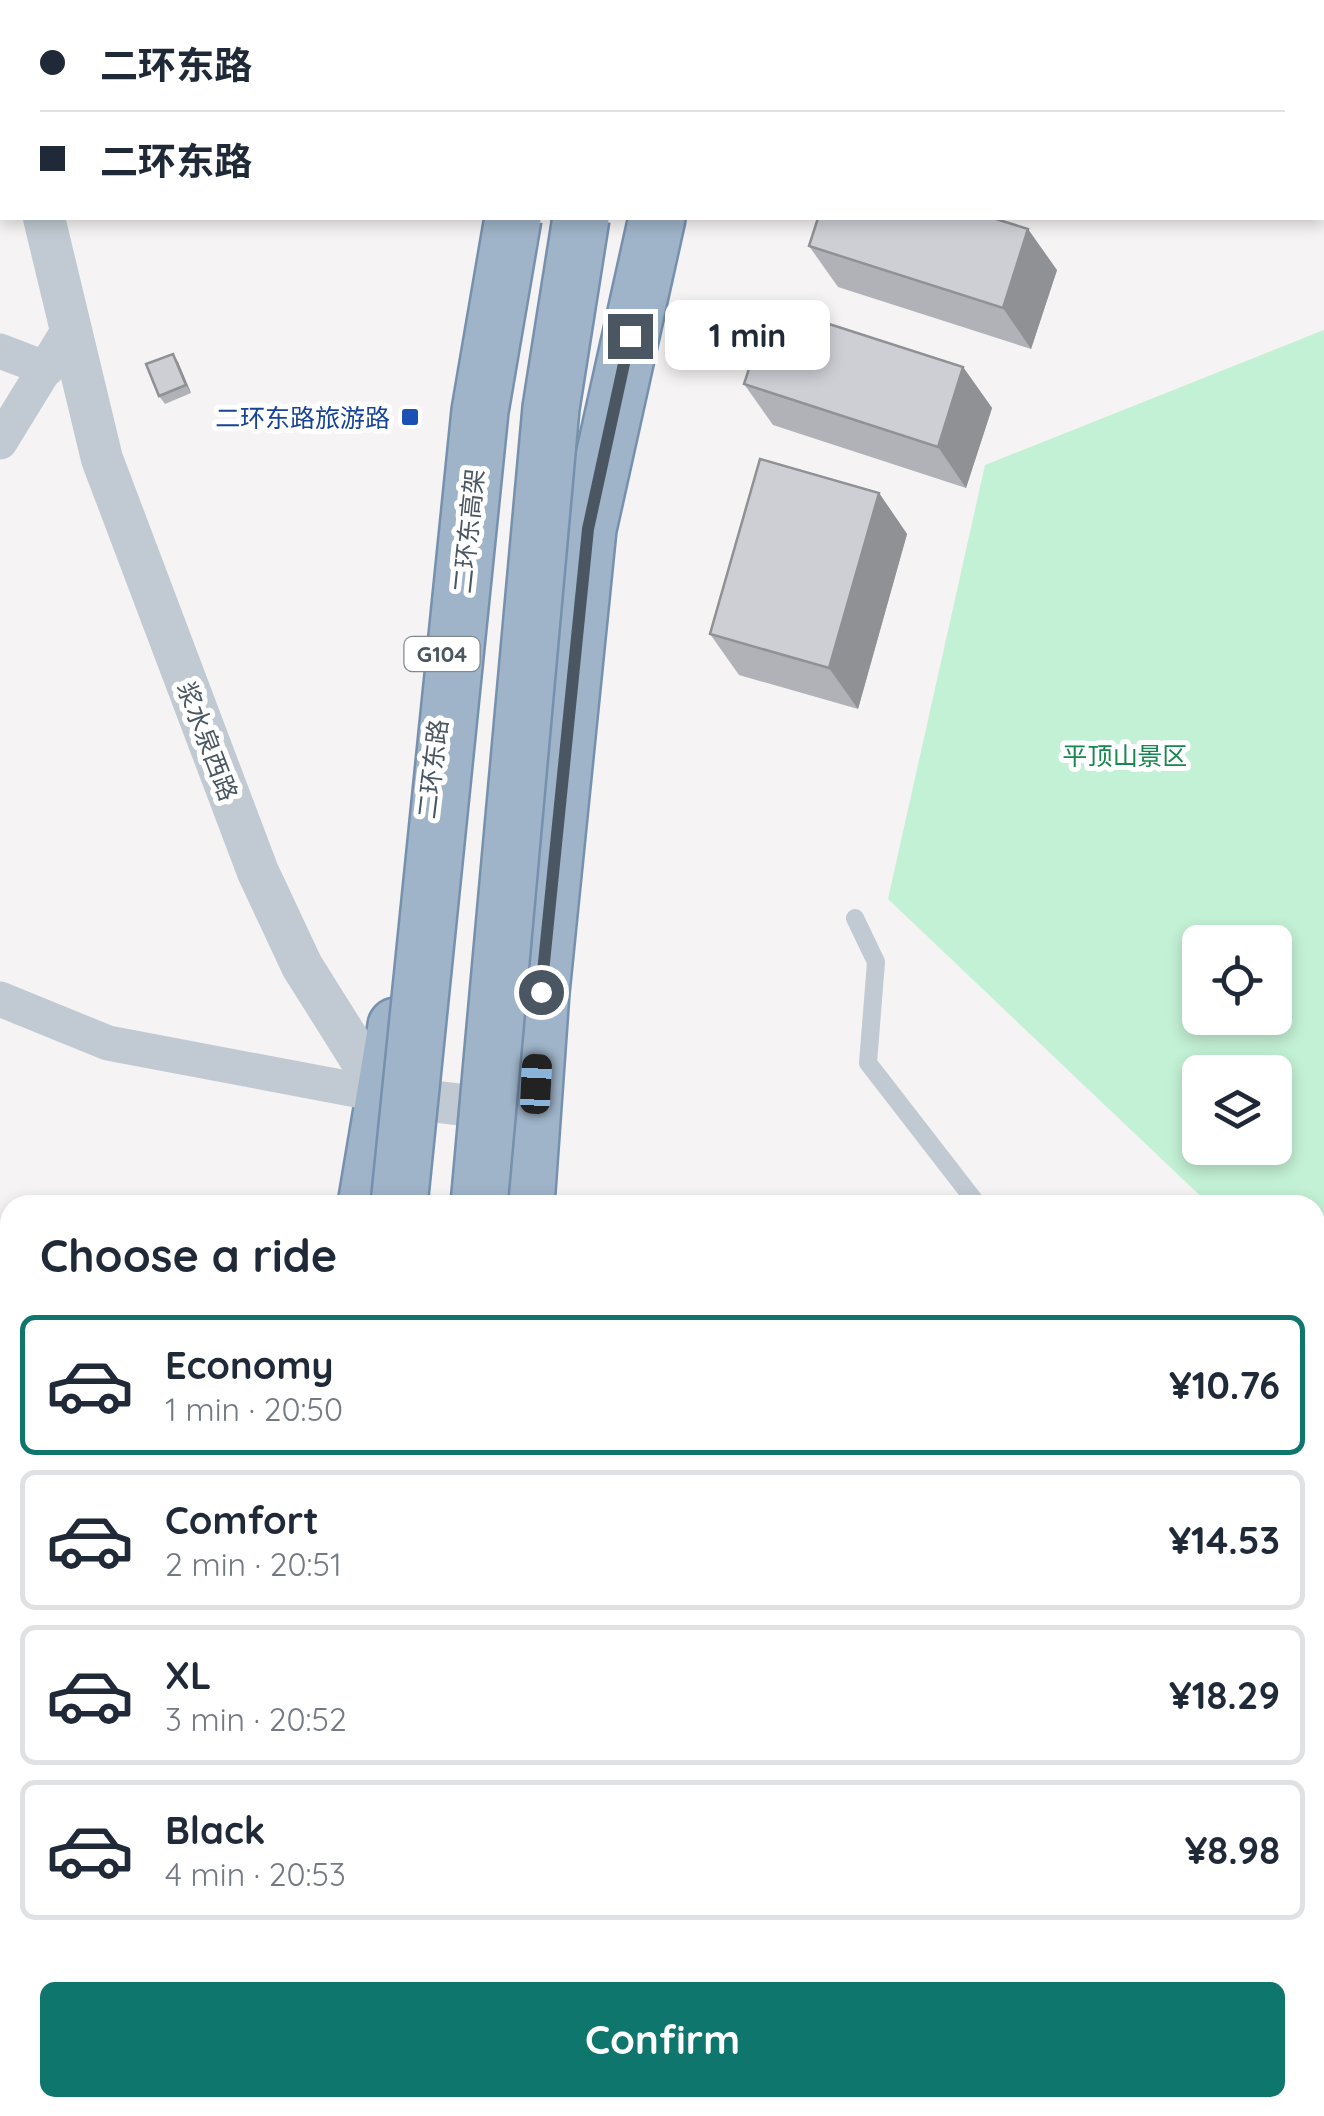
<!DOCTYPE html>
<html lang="en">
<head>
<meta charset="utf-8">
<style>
  :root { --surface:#fff; --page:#f2f2f3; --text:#1f2937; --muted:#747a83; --line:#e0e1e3; --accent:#0f766e }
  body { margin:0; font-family:Quicksand,"Noto Sans SC",sans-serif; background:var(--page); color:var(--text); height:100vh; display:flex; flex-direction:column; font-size:38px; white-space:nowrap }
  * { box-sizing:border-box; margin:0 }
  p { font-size:32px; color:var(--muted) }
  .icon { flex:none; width:55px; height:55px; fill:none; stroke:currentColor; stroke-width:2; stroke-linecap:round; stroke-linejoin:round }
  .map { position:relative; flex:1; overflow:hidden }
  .side { position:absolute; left:0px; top:1195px; width:1325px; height:922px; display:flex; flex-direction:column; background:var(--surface); border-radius:30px 30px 0 0; box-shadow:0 5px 15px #0003 }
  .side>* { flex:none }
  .guide { position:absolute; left:0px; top:0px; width:1325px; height:220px; box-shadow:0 5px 15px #0003; display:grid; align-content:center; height:220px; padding:0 40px; background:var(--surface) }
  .fabs { position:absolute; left:1182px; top:925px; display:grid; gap:20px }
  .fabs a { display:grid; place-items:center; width:110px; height:110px; border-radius:15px; background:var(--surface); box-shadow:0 5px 15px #0003; font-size:50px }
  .end { position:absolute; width:45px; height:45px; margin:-22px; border:12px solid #4a5661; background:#fff; box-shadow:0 0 0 5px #fff }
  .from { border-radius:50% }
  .bubble { position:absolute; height:70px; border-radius:15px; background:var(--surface); box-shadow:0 5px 15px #0003; font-size:32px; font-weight:800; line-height:70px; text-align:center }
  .car { position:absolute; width:30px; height:60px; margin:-30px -15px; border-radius:12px; box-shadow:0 0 8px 2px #0007; background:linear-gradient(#222 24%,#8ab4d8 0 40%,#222 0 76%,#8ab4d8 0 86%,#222 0) }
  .guide b { display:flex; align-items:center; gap:35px; height:95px; font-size:38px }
  .guide b+b { border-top:2px solid var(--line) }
  .guide i { width:25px; height:25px; background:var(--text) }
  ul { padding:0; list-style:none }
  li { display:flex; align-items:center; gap:30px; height:140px; margin:0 20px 15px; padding:0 20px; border:5px solid var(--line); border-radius:15px }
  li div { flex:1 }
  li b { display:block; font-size:38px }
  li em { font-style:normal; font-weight:800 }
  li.on { border-color:var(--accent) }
  li>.icon { width:90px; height:90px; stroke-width:1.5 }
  h2 { padding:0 40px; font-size:45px; line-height:120px }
  .cta { display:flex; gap:20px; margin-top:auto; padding:20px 40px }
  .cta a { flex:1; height:115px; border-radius:15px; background:var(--accent); color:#fff; font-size:40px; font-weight:800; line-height:115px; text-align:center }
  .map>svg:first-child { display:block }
  .education { fill:#e6e4e5 }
  .green { fill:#c3f1d5; fill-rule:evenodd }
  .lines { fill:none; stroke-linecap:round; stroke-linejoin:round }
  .trunk-casing { stroke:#7690ad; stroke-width:60 }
  .service { stroke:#c1cad2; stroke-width:18 }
  .minor { stroke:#c1cad2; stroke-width:35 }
  .tertiary { stroke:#c1cad2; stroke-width:42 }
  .trunk { stroke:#9fb4c9; stroke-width:55 }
  .trunk-bridge-casing { stroke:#7690ad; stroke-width:60; stroke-linecap:butt }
  .trunk-bridge { stroke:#9fb4c9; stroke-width:55 }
  .wall { fill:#b0b2b7 }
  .shaded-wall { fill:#909195 }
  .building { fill:#cdcfd5; stroke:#909195; stroke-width:2.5 }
  .route { stroke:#4a5661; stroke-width:12 }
  .transit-dot { fill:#1a4fb4; stroke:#fff; stroke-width:4 }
  .labels { text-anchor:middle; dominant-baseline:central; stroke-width:10; stroke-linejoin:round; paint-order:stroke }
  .shield { fill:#fff; stroke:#808990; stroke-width:2.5 }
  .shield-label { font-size:22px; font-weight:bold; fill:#4a5661 }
  .transit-label { font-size:25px; fill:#164399; stroke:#fff; text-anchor:end }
  .street-label { font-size:25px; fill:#4a5661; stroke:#fff }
  .park-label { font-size:25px; fill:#17864f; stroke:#fff }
</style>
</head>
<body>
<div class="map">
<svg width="1324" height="2116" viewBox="0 0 1324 2116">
  <rect width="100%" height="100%" fill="#f5f3f3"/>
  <!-- education -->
  <path class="education" d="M0 1635 10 1640V2108H126L123 2116H0Z"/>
  <!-- green -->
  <path class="green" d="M1324 330V1403L1315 1387V1205H1210L888 899 985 465ZM1200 942H1275V1018H1200ZM1200 1072H1275V1148H1200Z"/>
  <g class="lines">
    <defs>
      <g id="trunk">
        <path d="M549 2V0"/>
        <path d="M589 2 590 0"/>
        <path d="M715 2 716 0"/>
        <path d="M366 1205 396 1026"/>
        <path d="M526 1205 541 992 588 529 657 218"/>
        <path d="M238 2116 241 2108"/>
        <path d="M300 2116 302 2108"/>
        <path d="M356 2116 358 2108"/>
      </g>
    </defs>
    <!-- trunk casing -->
    <use href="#trunk" class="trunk-casing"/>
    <!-- service -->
    <g class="service">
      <path d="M855 918 876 962 868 1063 978 1205"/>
      <path d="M1315 1595 1324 1597"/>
      <path d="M1315 2029 1324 2030"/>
    </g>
    <!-- minor -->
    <g class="minor">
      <path d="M0 351 47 369"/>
      <path d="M0 442 70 328"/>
      <path d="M0 999 108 1043 383 1095"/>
    </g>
    <!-- tertiary -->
    <g class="tertiary">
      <path d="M14 0V2"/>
      <path d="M44 218 102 459 258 872 302 966 383 1095 519 1112"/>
    </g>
    <!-- trunk -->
    <use href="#trunk" class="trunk"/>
    <defs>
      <g id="trunk-bridge">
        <path d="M399 1205 480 411 513 218"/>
        <path d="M479 1205 551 408 581 218"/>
      </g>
    </defs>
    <!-- trunk-bridge casing -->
    <use href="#trunk-bridge" class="trunk-bridge-casing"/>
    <!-- trunk-bridge -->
    <use href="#trunk-bridge" class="trunk-bridge"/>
  </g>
  <!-- wall -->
  <g class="wall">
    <path d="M1223 0H1258V2H1232Z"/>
    <path d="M809 246 1057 270 1031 349 838 287Z"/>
    <path d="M178 362 191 393 165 404 159 396Z"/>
    <path d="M963 367 992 408 966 488 773 425 744 384Z"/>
    <path d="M879 493 907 534 858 709 739 675 710 634Z"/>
    <path d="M1324 1894V1951L1315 1938V1916Z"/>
    <path d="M1199 2108H1315L1324 2116H1205Z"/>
  </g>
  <!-- shaded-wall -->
  <g class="shaded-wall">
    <path d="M1028 229 1057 270 1031 349 1003 308Z"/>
    <path d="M173 354 178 362 191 393 186 385Z"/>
    <path d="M963 367 992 408 966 488 938 447Z"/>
    <path d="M879 493 907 534 858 709 829 668Z"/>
    <path d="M1120 2108H1148L1146 2116H1118Z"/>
  </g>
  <!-- building -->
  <g class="building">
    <path d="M859 0H980L990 2H858Z"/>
    <path d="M818 218H993L1028 229 1003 308 809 246Z"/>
    <path d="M770 305 963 367 938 447 744 384Z"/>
    <path d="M173 354 186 385 159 396 146 364Z"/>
    <path d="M760 459 879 493 829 668 710 634Z"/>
    <path d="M1323 1894H1324V1936L1315 1933V1916Z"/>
    <path d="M1315 2048 1324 2051V2116H1246L1221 2108H1315Z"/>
    <path d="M1011 2108H1120L1118 2116H1009Z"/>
  </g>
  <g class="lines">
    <!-- route -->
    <path class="route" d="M541 992 588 529 630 336"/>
  </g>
  <!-- markers -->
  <rect class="transit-dot" x="400" y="407" width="20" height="20" rx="5"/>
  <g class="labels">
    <!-- shield labels -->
    <rect class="shield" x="404.5" y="637" width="75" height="34" rx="8"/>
    <g class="shield-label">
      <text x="442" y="654">G104</text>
    </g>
    <!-- transit labels -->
    <g class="transit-label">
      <text x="390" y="417">二环东路旅游路</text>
    </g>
    <!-- street labels -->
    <g class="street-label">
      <text transform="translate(468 531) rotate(-84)">二环东高架</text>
      <text transform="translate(208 741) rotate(69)">浆水泉西路</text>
      <text transform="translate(432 769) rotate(-83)">二环东路</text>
    </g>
    <!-- park labels -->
    <g class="park-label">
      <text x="1125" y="755">平顶山景区</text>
    </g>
  </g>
</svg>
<div class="fabs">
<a><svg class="icon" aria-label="locate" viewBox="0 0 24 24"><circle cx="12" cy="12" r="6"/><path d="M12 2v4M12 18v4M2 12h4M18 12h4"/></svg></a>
<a><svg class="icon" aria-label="layers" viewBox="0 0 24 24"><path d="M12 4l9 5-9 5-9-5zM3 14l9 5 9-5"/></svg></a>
</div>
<i class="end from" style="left:541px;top:992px"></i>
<i class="end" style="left:630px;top:336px"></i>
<div class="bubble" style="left:665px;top:300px;width:165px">1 min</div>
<i class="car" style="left:536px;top:1084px;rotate:3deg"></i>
<div class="guide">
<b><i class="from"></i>二环东路</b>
<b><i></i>二环东路</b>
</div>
<section class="side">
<h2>Choose a ride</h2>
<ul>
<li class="on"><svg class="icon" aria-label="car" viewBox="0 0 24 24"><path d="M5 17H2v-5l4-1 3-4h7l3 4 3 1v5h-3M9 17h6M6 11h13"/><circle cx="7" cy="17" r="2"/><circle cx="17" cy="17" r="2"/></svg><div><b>Economy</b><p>1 min · 20:50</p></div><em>¥10.76</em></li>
<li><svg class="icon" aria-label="car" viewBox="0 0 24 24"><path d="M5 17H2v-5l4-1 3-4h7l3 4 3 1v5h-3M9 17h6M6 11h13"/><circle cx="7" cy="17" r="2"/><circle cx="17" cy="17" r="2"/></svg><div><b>Comfort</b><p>2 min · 20:51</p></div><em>¥14.53</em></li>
<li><svg class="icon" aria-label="car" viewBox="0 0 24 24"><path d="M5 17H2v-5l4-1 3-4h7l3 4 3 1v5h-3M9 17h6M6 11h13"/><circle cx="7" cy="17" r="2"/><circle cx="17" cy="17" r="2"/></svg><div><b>XL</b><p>3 min · 20:52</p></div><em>¥18.29</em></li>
<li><svg class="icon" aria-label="car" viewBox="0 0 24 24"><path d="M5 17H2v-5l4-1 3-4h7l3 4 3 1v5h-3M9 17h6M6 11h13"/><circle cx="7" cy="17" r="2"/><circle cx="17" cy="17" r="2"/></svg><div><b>Black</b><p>4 min · 20:53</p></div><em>¥8.98</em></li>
</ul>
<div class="cta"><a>Confirm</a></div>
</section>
</div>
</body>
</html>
